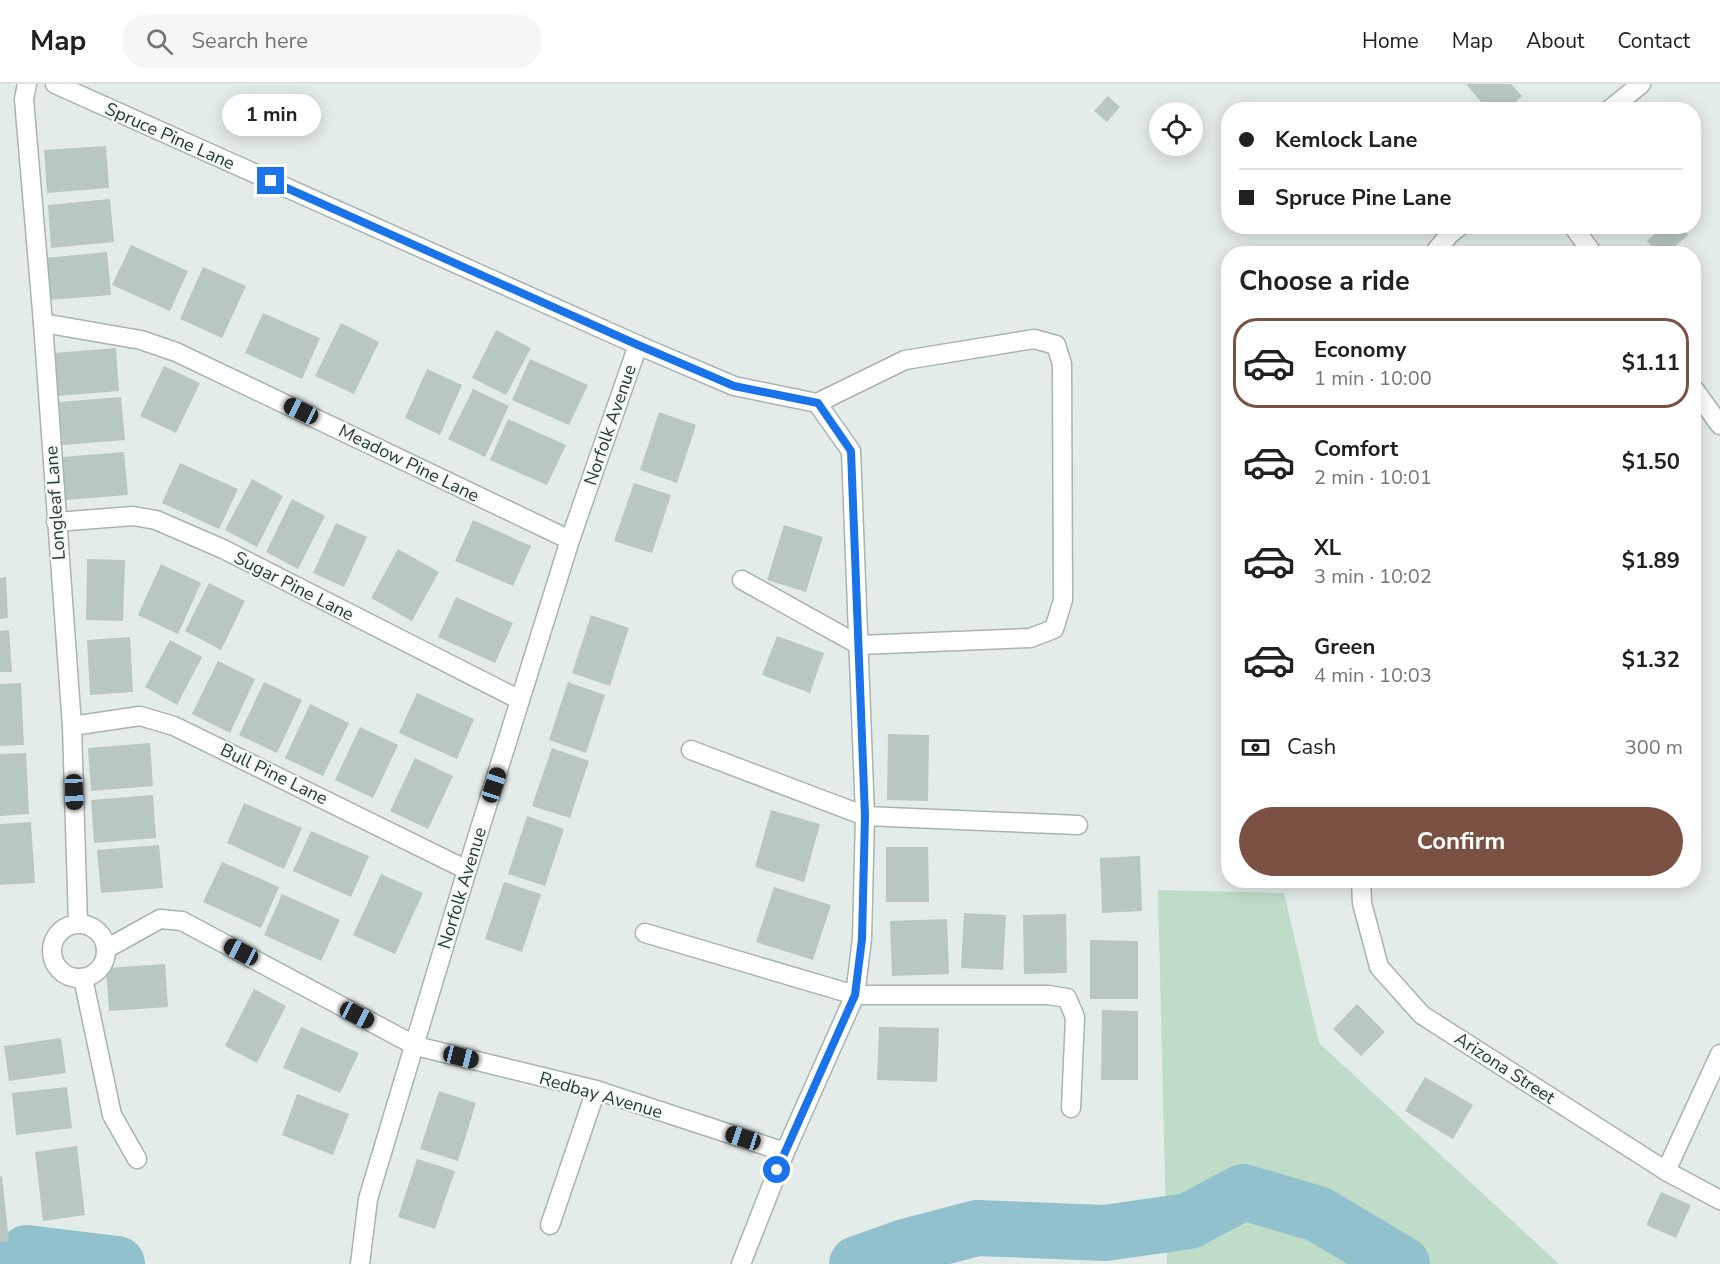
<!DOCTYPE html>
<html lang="en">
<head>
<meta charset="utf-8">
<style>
  :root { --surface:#fff; --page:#f6f6f6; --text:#202124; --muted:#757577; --line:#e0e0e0; --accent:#7a5142 }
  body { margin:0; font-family:"Nunito Sans",sans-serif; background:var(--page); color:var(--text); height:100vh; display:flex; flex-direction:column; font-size:22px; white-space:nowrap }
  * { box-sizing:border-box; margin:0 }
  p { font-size:20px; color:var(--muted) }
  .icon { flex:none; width:33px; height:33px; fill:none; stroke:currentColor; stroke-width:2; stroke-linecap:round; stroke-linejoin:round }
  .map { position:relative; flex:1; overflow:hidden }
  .panel { position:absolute; left:1221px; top:162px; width:480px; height:642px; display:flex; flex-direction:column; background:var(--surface); border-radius:24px; box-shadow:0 3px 15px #0003 }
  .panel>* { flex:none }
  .banner { position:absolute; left:1221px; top:18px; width:480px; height:132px; border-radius:24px; box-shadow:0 3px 15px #0003; display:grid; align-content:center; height:132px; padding:0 18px; background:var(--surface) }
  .controls { position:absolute; left:1149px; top:18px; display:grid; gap:12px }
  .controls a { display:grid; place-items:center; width:54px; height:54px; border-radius:50%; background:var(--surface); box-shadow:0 3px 15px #0003; font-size:30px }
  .end { position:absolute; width:27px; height:27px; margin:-14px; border:8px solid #1a73e8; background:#fff; box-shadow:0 0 0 3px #fff }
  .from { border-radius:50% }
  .bubble { position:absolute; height:42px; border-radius:21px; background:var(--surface); box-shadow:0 3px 15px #0003; font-size:20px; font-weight:700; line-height:42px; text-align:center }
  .car { position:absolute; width:18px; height:36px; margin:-18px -9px; border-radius:8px; box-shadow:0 0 4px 2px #0007; background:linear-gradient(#222 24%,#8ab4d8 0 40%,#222 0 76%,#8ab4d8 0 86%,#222 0) }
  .banner b { display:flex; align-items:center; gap:21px; height:57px; font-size:22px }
  .banner b+b { border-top:2px solid var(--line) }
  .banner i { width:15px; height:15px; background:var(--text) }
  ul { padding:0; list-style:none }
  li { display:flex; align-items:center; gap:18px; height:90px; margin:0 12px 9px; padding:0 6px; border:3px solid transparent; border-radius:24px }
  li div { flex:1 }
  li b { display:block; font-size:22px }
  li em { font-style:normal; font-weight:700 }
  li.active { border-color:var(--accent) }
  li>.icon { width:54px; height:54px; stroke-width:1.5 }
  h2 { padding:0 18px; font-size:27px; line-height:72px }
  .pay { display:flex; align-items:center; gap:15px; height:66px; padding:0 18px; font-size:22px }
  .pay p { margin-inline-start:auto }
  .button { display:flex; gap:12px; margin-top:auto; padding:12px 18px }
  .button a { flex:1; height:69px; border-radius:36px; background:var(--accent); color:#fff; font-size:24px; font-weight:700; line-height:69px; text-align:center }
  header { display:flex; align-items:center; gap:36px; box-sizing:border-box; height:84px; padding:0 30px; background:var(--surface); border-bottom:2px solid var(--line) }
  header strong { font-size:28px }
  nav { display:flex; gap:33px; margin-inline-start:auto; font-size:21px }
  .search { width:420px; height:54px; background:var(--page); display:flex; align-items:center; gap:15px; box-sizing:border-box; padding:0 21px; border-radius:33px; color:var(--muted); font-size:22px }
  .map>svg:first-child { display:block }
  .green { fill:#bedcc8 }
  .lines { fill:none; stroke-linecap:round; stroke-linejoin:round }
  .river { stroke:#90c1cd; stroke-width:56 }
  .building { fill:#b9c7c2 }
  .street-casing { stroke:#a7b4b0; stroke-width:21 }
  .street { stroke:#fff; stroke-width:18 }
  .route { stroke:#1a73e8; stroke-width:8 }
  .labels { text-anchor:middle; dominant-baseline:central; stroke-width:4.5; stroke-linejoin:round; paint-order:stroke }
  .street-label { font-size:18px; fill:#243c37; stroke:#f4f9f7 }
</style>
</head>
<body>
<header>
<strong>Map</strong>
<div class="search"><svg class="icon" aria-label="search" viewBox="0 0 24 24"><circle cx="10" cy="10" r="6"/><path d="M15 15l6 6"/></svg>Search here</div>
<nav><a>Home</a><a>Map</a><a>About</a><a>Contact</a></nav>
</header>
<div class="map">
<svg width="1720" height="1180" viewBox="0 0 1720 1180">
  <rect width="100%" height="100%" fill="#e4ece9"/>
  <!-- green -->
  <path class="green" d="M1158 806 1284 809 1319 959 1559 1180H1167Z"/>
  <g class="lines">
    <!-- river -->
    <g class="river">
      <path d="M18 1180 27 1169 117 1180"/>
      <path d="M857 1180 908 1162 977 1144 1105 1149 1189 1137 1243 1108 1318 1130 1402 1180"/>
    </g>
  </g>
  <!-- building -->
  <g class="building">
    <path d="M1466 0H1511L1522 12 1506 26H1488Z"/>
    <path d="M1108 12 1120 23 1107 38 1094 27Z"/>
    <path d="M106 62 109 104 47 109 44 66Z"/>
    <path d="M110 115 114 158 51 164 48 121Z"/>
    <path d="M1663 142H1680L1688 151 1666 170H1658L1647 157Z"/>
    <path d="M131 161 188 187 170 227 112 201Z"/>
    <path d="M107 168 111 211 49 216 45 174Z"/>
    <path d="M203 183 246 202 222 254 180 235Z"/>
    <path d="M263 229 320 254 302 295 245 269Z"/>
    <path d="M341 239 379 258 354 310 315 292Z"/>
    <path d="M496 246 531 264 506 311 472 294Z"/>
    <path d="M116 264 119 307 57 312 53 269Z"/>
    <path d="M530 275 588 301 569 341 512 316Z"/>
    <path d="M164 282 200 299 176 349 140 332Z"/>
    <path d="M427 285 462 301 440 351 405 334Z"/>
    <path d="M473 305 509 322 485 373 448 355Z"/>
    <path d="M121 313 125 356 62 361 59 318Z"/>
    <path d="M659 328 696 341 677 399 640 386Z"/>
    <path d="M508 335 566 361 547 401 490 376Z"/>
    <path d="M124 368 128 411 65 416 62 373Z"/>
    <path d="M180 379 238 405 219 445 162 419Z"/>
    <path d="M252 395 283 412 257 463 225 446Z"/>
    <path d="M634 399 671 411 652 469 614 457Z"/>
    <path d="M292 415 325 432 298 485 266 468Z"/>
    <path d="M473 436 531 462 513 502 455 477Z"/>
    <path d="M336 439 367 453 344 503 313 489Z"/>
    <path d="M784 441 823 453 806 508 767 496Z"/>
    <path d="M398 465 439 488 412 537 371 514Z"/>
    <path d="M87 475 125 476 123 537 86 536Z"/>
    <path d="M161 480 201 499 178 550 138 531Z"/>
    <path d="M6 493 8 534 0 535V494Z"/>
    <path d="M209 499 245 517 221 566 185 547Z"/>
    <path d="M456 513 513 539 495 579 438 553Z"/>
    <path d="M591 531 629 544 610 602 572 589Z"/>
    <path d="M9 546 12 588H0V547Z"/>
    <path d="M777 552 824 569 810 609 762 591Z"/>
    <path d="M130 553 133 608 90 611 87 556Z"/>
    <path d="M170 556 202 573 177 621 145 603Z"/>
    <path d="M218 577 255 595 230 649 192 630Z"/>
    <path d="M264 598 302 616 277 669 239 651Z"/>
    <path d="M568 598 605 611 586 669 549 656Z"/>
    <path d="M21 599 24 661 0 662V600Z"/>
    <path d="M417 609 474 635 457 675 399 649Z"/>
    <path d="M310 620 349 639 323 692 285 674Z"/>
    <path d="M360 643 398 661 373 714 335 696Z"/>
    <path d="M888 650 929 651 928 717 887 716Z"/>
    <path d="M150 659 153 702 91 707 88 664Z"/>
    <path d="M552 664 589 677 570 734 532 722Z"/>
    <path d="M26 669 29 730 0 732V670Z"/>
    <path d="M415 674 453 692 428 745 390 727Z"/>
    <path d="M153 711 156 754 94 759 91 716Z"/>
    <path d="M244 719 302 744 284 785 227 759Z"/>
    <path d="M771 726 820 740 804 798 755 783Z"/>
    <path d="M527 732 564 745 545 802 508 790Z"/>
    <path d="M31 738 35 799 0 801V740Z"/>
    <path d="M311 747 369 772 351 813 293 787Z"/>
    <path d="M159 761 163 804 101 809 97 766Z"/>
    <path d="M886 763H928L929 818H886Z"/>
    <path d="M1140 772 1142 827 1102 829 1100 774Z"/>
    <path d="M222 778 279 803 261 844 203 818Z"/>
    <path d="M381 790 423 809 395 870 353 851Z"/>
    <path d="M504 798 541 810 522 868 485 855Z"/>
    <path d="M774 803 831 821 813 876 756 858Z"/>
    <path d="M282 810 340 836 321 877 264 851Z"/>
    <path d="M964 829 1006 831 1003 886 961 884Z"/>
    <path d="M1066 830 1067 889 1024 890 1023 831Z"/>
    <path d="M947 835 949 890 892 892 890 837Z"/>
    <path d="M1090 856 1138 857V915H1090Z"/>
    <path d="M165 880 168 923 109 927 106 884Z"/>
    <path d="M254 905 286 922 257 979 225 962Z"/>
    <path d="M1357 920 1385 948 1361 972 1333 945Z"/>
    <path d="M1102 926 1138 927V996H1101Z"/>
    <path d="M301 943 359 969 340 1009 283 984Z"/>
    <path d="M879 943 939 944 937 998 877 996Z"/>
    <path d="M61 954 66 989 9 997 4 962Z"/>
    <path d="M1425 993 1473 1021 1453 1055 1405 1027Z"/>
    <path d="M67 1003 72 1044 16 1051 12 1009Z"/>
    <path d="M439 1007 476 1019 458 1077 420 1065Z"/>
    <path d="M297 1010 349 1030 333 1071 282 1051Z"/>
    <path d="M77 1062 85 1131 43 1137 35 1068Z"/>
    <path d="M417 1075 455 1087 435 1145 398 1133Z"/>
    <path d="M2 1092 9 1157 0 1158V1093Z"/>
    <path d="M1661 1108 1691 1121 1676 1154 1646 1141Z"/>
  </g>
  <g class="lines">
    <defs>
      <g id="street">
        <path d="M27 0 24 15 43 239 72 642 78 839"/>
        <path d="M55 0 638 261 734 302 817 319"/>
        <path d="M1609 26 1641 0"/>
        <path d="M1573 142 1593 170"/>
        <path d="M1433 170 1450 150 1460 142"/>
        <path d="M43 239 141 256 176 268 570 456"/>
        <path d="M1694 305 1720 341"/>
        <path d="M56 438 133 432 156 436 223 465 520 616"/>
        <path d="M742 496 859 561 1030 554 1054 545 1063 516 1062 280 1056 261 1034 255 905 276 817 319"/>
        <path d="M72 642 140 632 174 642 467 786"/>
        <path d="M691 666 865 732 1078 741"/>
        <path d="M1361 796 1362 819 1379 883 1422 931 1666 1087 1720 1116"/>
        <circle cx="79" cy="867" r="27"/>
        <path d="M645 849 855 911H1048L1067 914 1075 933 1071 1024"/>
        <path d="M106 865 160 835 182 837 416 962 596 1006 785 1068"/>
        <path d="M83 894 112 1031 137 1075"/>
        <path d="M1666 1087 1720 970"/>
        <path d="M550 1141 596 1006"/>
        <path d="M360 1180 368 1115 467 786 570 456 638 261"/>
        <path d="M741 1180 785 1068 855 911 862 855 865 732 851 367 817 319"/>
      </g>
    </defs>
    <!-- street casing -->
    <use href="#street" class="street-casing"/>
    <!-- street -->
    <use href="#street" class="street"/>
  </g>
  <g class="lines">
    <!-- route -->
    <path class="route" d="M271 97 638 261 734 302 818 319 851 367 865 732 862 855 855 911 777 1086"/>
  </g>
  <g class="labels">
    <!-- street labels -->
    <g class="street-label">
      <text transform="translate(170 52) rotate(24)">Spruce Pine Lane</text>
      <text transform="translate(610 341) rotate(-71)">Norfolk Avenue</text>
      <text transform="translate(409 379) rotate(26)">Meadow Pine Lane</text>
      <text transform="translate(55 419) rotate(-94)">Longleaf Lane</text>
      <text transform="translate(294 502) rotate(27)">Sugar Pine Lane</text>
      <text transform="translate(274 690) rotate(26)">Bull Pine Lane</text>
      <text transform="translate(462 804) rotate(-73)">Norfolk Avenue</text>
      <text transform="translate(1505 984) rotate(33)">Arizona Street</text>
      <text transform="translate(601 1011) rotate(16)">Redbay Avenue</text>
    </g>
  </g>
</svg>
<div class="controls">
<a><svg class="icon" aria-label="locate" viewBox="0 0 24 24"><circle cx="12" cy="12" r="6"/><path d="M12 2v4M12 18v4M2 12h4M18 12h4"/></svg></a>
</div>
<i class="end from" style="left:777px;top:1086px"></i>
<i class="end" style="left:271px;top:97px"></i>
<div class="bubble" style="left:222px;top:10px;width:99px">1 min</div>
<i class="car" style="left:301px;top:327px;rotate:296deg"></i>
<i class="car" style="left:494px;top:701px;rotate:18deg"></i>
<i class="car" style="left:74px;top:708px;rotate:178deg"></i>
<i class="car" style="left:241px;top:868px;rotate:298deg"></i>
<i class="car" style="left:357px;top:931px;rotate:118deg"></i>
<i class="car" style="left:461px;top:973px;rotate:104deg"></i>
<i class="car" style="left:743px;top:1054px;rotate:288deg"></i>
<div class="banner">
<b><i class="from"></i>Kemlock Lane</b>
<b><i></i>Spruce Pine Lane</b>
</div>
<section class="panel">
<h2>Choose a ride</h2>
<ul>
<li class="active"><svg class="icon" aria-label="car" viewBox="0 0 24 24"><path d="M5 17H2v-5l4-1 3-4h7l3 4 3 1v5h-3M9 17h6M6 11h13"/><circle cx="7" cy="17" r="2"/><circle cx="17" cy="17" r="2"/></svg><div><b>Economy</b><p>1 min · 10:00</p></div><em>$1.11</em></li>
<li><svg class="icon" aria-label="car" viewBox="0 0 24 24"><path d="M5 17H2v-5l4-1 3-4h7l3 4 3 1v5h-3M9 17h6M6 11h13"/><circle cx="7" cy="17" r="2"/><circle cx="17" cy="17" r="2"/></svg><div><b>Comfort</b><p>2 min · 10:01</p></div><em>$1.50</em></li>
<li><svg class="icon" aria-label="car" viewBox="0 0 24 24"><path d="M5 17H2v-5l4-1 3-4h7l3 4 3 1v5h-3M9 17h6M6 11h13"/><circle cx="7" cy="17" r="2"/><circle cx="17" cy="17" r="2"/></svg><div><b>XL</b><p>3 min · 10:02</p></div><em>$1.89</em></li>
<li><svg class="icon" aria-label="car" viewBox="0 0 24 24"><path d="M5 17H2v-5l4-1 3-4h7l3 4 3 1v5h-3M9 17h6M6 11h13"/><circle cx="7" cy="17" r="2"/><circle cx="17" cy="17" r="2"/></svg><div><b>Green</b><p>4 min · 10:03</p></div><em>$1.32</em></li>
</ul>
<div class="pay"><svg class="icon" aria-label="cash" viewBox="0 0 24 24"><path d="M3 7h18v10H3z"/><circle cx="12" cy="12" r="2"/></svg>Cash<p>300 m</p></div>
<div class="button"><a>Confirm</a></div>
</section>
</div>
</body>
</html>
